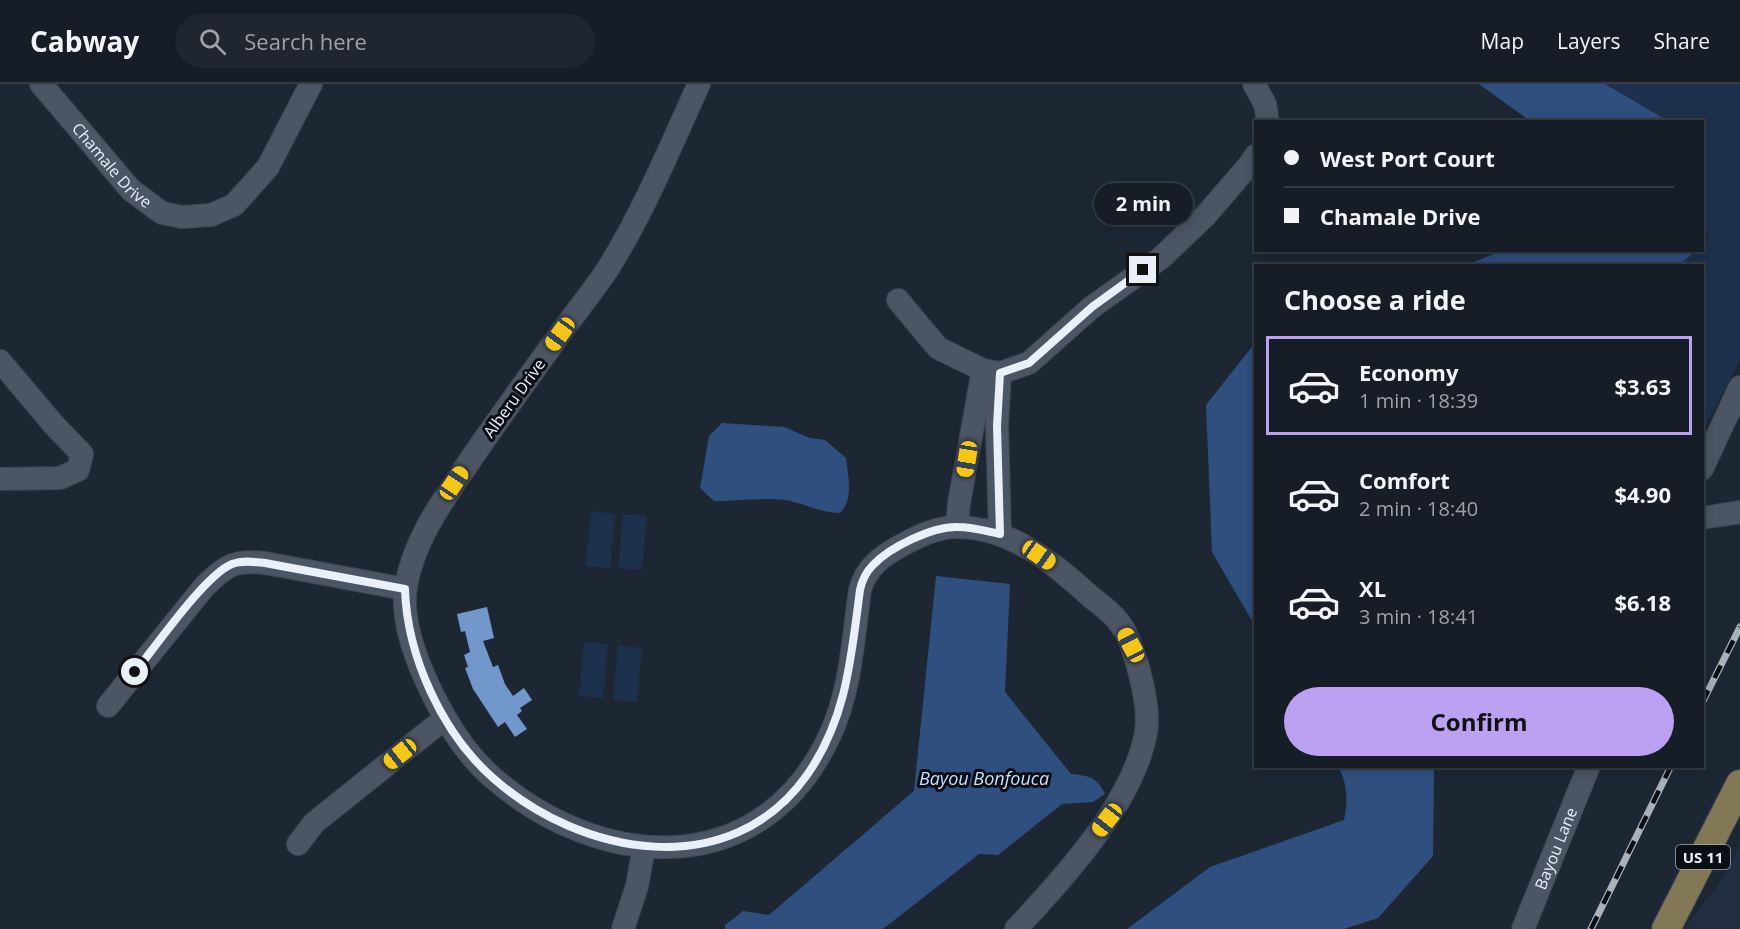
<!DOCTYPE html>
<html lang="en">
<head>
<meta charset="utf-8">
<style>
  :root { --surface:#161d27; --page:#1f262f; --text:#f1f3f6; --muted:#9ea2a7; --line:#353b44; --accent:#bca0f2 }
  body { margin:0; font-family:"Open Sans",sans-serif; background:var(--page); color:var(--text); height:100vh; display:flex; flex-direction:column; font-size:22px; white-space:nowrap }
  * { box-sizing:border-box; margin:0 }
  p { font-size:20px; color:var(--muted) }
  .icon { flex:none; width:33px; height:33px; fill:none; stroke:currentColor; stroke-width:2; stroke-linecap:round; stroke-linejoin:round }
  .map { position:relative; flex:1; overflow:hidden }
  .panel { position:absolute; left:1254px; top:180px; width:450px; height:504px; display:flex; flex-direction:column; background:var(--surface); border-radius:0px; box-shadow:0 3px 15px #0003,0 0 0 2px var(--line) }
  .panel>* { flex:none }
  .guide { position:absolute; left:1254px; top:36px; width:450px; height:132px; border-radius:0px; box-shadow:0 3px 15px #0003,0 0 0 2px var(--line); display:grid; align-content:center; height:132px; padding:0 30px; background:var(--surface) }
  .end { position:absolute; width:27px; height:27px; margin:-14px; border:8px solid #e9f0f9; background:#111; box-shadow:0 0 0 3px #111 }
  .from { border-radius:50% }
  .bubble { position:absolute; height:42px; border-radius:21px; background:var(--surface); box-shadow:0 3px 15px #0003,0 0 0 2px var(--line); font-size:20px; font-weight:700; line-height:42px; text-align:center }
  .car { position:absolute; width:18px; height:36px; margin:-18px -9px; border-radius:8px; box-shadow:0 0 4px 2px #0007; background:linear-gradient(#f5c518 24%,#345 0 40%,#f5c518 0 76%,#345 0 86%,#f5c518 0) }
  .guide b { display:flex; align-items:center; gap:21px; height:57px; font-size:22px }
  .guide b+b { border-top:2px solid var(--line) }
  .guide i { width:15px; height:15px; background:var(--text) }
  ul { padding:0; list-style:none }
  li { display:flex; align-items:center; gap:18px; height:99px; margin:0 12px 9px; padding:0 18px; border:3px solid transparent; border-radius:0px }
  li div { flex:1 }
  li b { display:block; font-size:22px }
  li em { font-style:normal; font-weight:700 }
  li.active { border-color:var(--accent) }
  li>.icon { width:54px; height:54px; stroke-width:1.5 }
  h2 { padding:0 30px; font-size:27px; line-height:72px }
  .cta { display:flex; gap:12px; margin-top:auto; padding:12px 30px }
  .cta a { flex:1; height:69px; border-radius:36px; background:var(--accent); color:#111; font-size:24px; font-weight:700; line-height:69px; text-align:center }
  header { display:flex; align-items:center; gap:36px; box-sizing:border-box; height:84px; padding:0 30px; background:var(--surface); border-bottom:2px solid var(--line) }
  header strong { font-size:28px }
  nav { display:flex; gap:33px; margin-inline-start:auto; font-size:21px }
  .search { width:420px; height:54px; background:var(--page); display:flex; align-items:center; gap:15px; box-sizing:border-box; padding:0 21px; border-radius:33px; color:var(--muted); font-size:22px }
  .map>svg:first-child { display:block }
  .built { fill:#212e41 }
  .green { fill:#1e314c }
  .water { fill:#2f507f }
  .building { fill:#7297cb }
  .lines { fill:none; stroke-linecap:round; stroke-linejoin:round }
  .minor-casing { stroke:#3d4550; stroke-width:24 }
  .major-casing { stroke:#3d4550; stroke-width:30 }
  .minor { stroke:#4b5564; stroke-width:22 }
  .major { stroke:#837855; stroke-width:28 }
  .rail-casing { stroke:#a9b1bb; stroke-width:7 }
  .rail { stroke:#0b0f15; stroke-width:4.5; stroke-dasharray:14; stroke-linecap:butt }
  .route { stroke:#e9f0f9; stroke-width:8 }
  .labels { text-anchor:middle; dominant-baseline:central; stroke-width:6; stroke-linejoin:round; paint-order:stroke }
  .shield { fill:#0b0f15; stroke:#a6acb5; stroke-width:1.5 }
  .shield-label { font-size:15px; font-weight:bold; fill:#e9f0f9 }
  .street-label { font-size:16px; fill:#e9f0f9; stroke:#0b0f15 }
  .water-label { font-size:18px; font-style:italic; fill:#cadffd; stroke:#0b0f15 }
</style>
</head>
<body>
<header>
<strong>Cabway</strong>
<div class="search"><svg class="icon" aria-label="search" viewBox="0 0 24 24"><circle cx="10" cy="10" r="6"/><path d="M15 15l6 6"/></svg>Search here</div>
<nav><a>Map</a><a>Layers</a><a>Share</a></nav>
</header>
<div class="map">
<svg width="1740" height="845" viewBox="0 0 1740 845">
  <rect width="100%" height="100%" fill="#1d2734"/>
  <!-- built -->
  <path class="built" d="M1740 761V845H1684L1724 793Z"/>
  <!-- green -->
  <g class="green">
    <path d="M1605 0H1740V276L1703 347 1702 182 1679 181 1696 167 1702 166 1703 161 1709 155 1703 137 1702 38 1665 37 1663 34Z"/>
    <path d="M591 427 615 430 610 484 586 482Z"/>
    <path d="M623 430 647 432 642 486 618 484Z"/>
    <path d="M584 558 608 560 603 614 579 612Z"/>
    <path d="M618 561 642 564 637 618 613 616Z"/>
  </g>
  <!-- water -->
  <g class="water">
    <path d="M1479 0H1605L1663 34 1665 37H1530Z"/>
    <path d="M1501 167V166L1696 167 1679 181H1467Z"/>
    <path d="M1255 259V542L1212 468 1206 321Z"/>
    <path d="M722 339 784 343 810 354 825 356 846 374C848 393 854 415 840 429 820 429 804 419 785 416 762 413 737 417 714 417L700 404 709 352Z"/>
    <path d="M936 492 1010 500 1005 608 1071 690C1089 692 1096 692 1105 710L1093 718 1062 720 998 771 979 770 883 845H725V841L743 827 769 831 914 707Z"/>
    <path d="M1338 683H1434L1433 772 1378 834 1344 845H1127L1210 783 1344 736C1348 718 1348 700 1338 683Z"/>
  </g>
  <!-- building -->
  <path class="building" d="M487 523 494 554 483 557 493 583 498 581 505 600 513 612 524 604 532 616 520 624 522 627 517 631 527 645 515 653 505 638 498 643 473 605 465 584 468 583 464 571 470 568 465 547 461 548 457 530Z"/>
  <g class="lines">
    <defs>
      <g id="minor">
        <path id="s1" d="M41 0 131 106 162 129 182 133 211 131 234 121 268 83 311 0"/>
        <path d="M699 0C671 61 645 125 609 183 596 203 580 223 565 243 532 289 498 335 467 381 441 419 414 456 406 502 401 532 413 567 425 594 441 630 463 668 493 694 602 788 762 798 830 651 851 606 853 555 860 506 866 483 882 472 902 461 919 452 937 443 957 443 1010 443 1054 479 1091 513 1100 520 1111 528 1118 537 1134 556 1147 612 1147 637 1147 646 1144 659 1141 668 1122 730 1060 798 1016 845"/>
        <path d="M1254 0 1265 20 1268 38"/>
        <path d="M898 216 938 264 983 286 1000 289 1029 279 1092 223 1161 174 1206 131 1250 80 1256 71"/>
        <path d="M0 277 54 341 82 370 78 386 60 394 0 395"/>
        <path d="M1000 289 997 342 1000 450"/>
        <path d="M1702 385 1740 303"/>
        <path d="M1702 434 1740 428"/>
        <path d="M957 443 959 419 983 286"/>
        <path d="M108 622 204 503C226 481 234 476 265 479L405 505"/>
        <path d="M298 760 314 739 434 643 446 636"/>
        <path d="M623 845 637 802 644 763"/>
        <path id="s2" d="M1523 845 1589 682"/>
      </g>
      <path id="major" d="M1666 845 1740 700"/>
    </defs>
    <!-- minor casing -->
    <use href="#minor" class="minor-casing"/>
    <!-- major casing -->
    <use href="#major" class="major-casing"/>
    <!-- minor -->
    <use href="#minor" class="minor"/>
    <!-- major -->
    <use href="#major" class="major"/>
    <defs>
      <g id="rail">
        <path d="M1702 619 1740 543"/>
        <path d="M1591 845 1671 682"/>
      </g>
    </defs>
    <!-- rail casing -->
    <use href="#rail" class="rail-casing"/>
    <!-- rail -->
    <use href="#rail" class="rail"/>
  </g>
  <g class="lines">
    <!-- route -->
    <path class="route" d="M135 588C156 562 205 491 232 480 243 476 254 478 265 479L405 505C407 572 442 649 493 694 581 772 730 800 807 691 847 634 851 573 860 506 862 496 866 488 873 481 890 463 933 442 958 443 972 443 986 447 1000 450L997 342 1000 289 1029 279 1092 223 1143 186"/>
  </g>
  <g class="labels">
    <!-- shield labels -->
    <rect class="shield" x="1676" y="761" width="54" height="24" rx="4.5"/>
    <g class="shield-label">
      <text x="1703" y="773">US 11</text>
    </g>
    <!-- street labels -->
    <g class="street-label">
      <text stroke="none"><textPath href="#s1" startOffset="108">Chamale Drive</textPath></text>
      <text transform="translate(514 314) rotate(-54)">Alberu Drive</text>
      <text stroke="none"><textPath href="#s2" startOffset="87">Bayou Lane</textPath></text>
    </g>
    <!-- water labels -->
    <g class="water-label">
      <text x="984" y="694">Bayou Bonfouca</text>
    </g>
  </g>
</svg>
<i class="end from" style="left:135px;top:588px"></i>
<i class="end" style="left:1143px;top:186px"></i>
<div class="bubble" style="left:1094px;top:99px;width:99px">2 min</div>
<i class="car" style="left:560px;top:250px;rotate:216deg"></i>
<i class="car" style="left:967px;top:375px;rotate:189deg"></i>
<i class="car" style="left:454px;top:399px;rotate:34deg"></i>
<i class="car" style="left:1039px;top:471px;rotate:125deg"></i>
<i class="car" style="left:1131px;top:561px;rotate:332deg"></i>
<i class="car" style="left:400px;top:670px;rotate:231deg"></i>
<i class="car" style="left:1107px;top:736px;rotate:218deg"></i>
<div class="guide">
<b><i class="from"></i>West Port Court</b>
<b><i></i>Chamale Drive</b>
</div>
<section class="panel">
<h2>Choose a ride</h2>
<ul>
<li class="active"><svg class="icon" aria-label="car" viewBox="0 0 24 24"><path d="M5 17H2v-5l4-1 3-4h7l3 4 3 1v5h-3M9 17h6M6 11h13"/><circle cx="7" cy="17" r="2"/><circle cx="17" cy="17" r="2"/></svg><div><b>Economy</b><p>1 min · 18:39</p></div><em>$3.63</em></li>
<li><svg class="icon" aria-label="car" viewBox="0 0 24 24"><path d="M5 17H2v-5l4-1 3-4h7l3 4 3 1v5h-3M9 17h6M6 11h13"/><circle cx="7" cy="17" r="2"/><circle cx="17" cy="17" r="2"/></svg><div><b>Comfort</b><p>2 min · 18:40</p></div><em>$4.90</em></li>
<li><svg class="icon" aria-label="car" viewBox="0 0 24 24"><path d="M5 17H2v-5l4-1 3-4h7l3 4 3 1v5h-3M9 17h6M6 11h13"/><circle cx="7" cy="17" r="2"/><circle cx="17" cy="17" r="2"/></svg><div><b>XL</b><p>3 min · 18:41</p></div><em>$6.18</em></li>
</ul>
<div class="cta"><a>Confirm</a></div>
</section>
</div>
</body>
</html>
